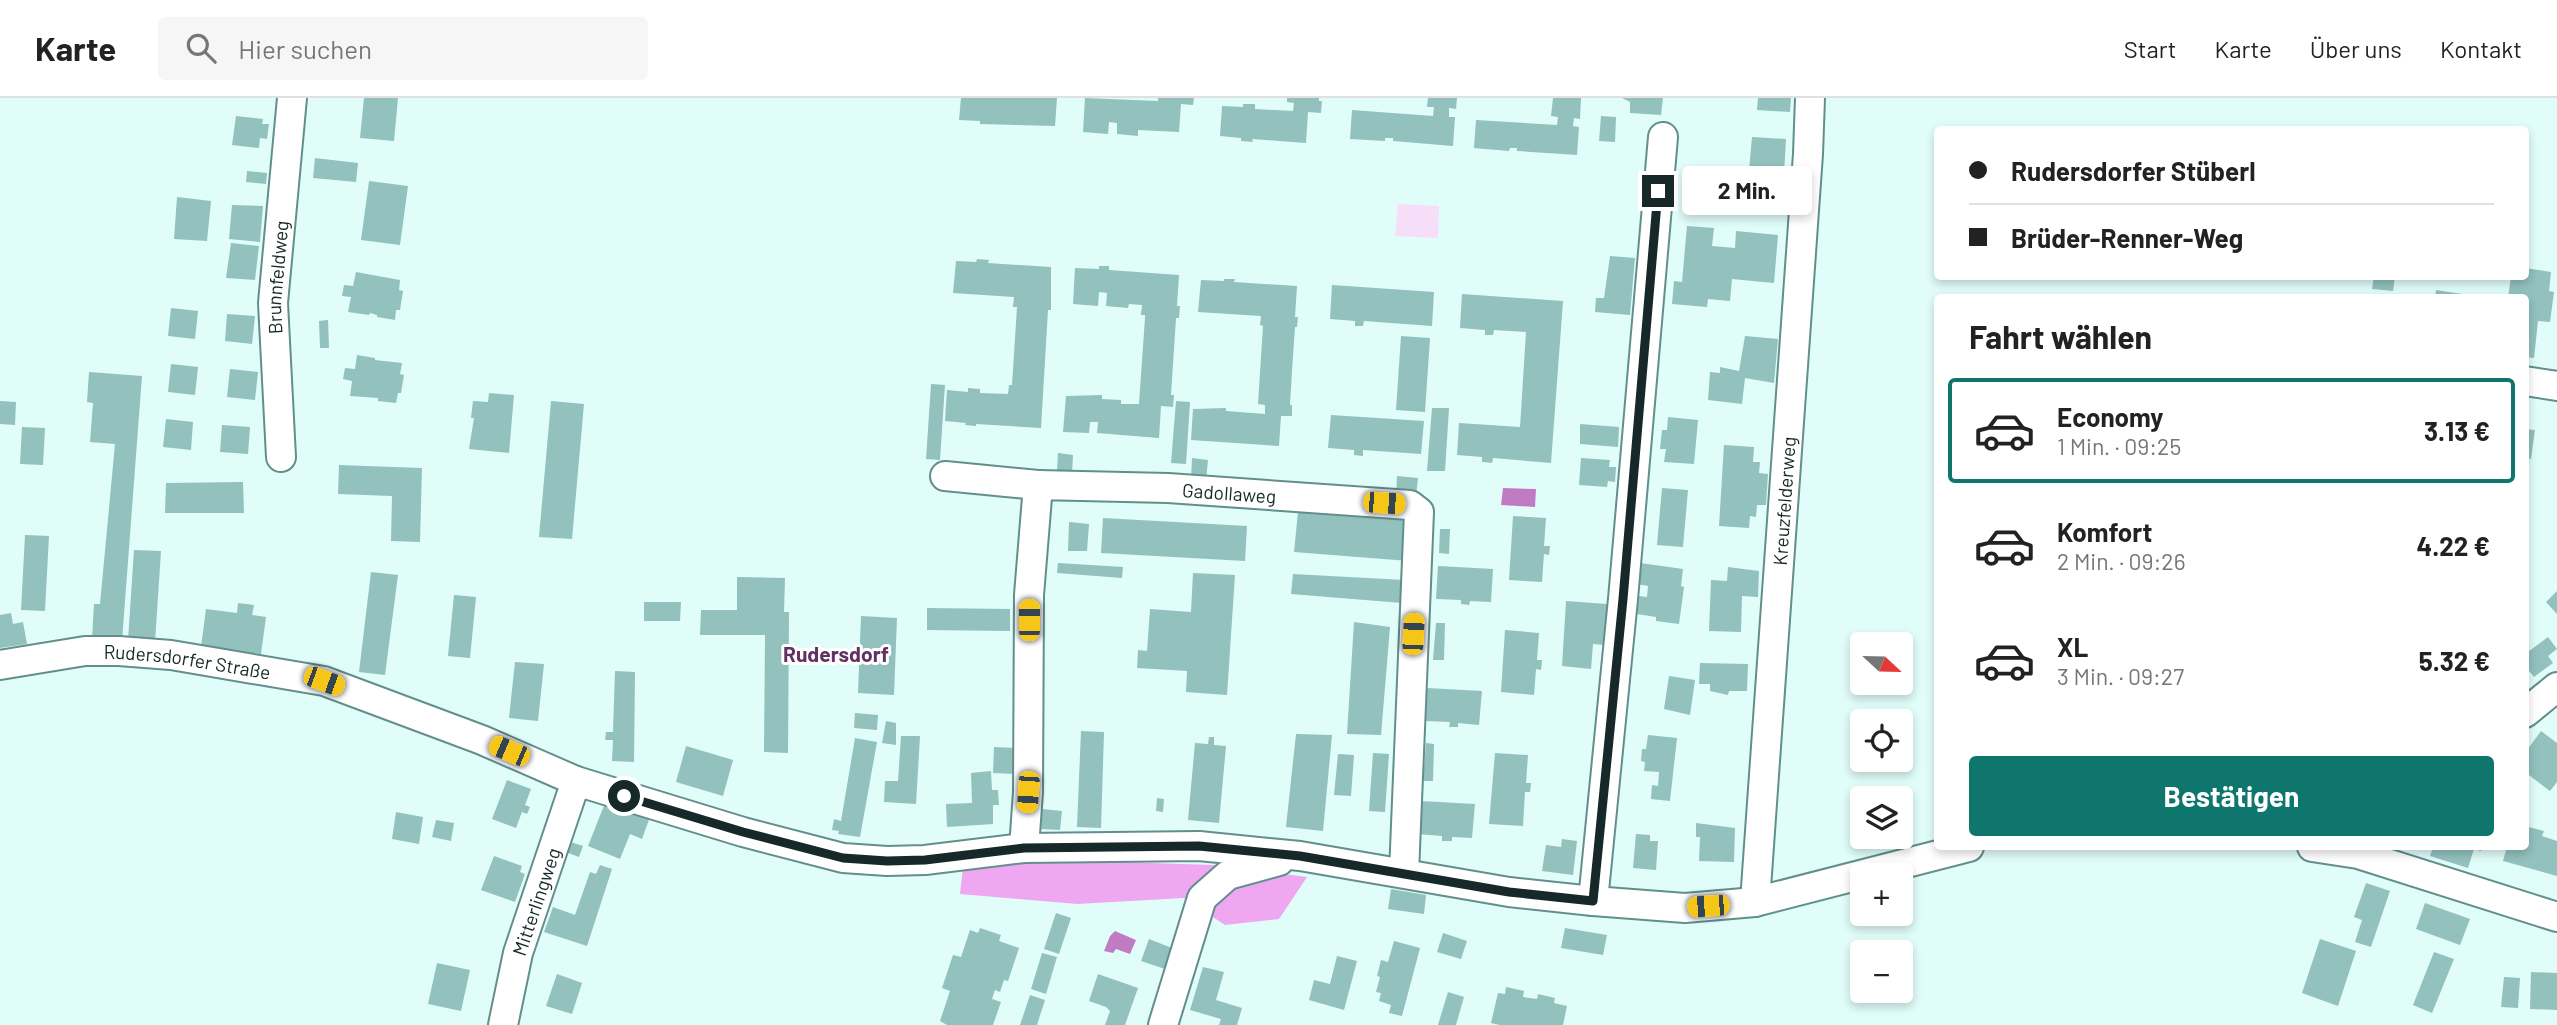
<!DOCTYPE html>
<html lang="de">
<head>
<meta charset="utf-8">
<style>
  :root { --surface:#fff; --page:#f6f6f6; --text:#222; --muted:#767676; --line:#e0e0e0; --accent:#0f766e }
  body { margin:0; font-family:Barlow,sans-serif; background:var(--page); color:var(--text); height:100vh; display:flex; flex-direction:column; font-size:26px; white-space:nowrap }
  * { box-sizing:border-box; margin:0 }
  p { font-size:23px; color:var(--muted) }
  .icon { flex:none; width:38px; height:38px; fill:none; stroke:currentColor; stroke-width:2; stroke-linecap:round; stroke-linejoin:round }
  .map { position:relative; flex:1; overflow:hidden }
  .drawer { position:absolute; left:1934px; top:196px; width:595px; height:556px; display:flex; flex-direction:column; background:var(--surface); border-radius:7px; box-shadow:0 4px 10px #0003 }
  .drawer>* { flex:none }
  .guide { position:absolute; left:1934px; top:28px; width:595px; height:154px; border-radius:7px; box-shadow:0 4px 10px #0003; display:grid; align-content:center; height:154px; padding:0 35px; background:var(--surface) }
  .needle { width:46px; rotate:112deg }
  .controls { position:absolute; left:1850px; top:534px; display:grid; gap:14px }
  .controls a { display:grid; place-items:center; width:63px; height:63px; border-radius:7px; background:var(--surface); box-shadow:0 4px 10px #0003; font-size:35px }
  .end { position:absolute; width:32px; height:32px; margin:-16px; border:9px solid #162827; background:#fff; box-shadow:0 0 0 4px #fff }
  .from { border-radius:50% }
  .bubble { position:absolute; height:49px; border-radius:7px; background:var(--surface); box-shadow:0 4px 10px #0003; font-size:23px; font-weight:700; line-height:49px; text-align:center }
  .car { position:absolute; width:21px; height:42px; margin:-21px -10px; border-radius:9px; box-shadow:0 0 5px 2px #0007; background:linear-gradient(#f5c518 24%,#345 0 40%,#f5c518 0 76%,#345 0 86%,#f5c518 0) }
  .guide b { display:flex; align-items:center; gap:24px; height:66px; font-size:26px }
  .guide b+b { border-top:2px solid var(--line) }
  .guide i { width:18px; height:18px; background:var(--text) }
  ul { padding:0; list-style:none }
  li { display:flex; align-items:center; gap:21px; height:105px; margin:0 14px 10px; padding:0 21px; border:4px solid transparent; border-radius:7px }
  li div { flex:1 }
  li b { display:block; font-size:26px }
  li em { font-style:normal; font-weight:700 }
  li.active { border-color:var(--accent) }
  li>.icon { width:63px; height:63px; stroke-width:1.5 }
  h2 { padding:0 35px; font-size:32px; line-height:84px }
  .button { display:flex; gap:14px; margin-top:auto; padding:14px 35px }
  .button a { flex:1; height:80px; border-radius:7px; background:var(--accent); color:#fff; font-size:28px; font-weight:700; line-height:80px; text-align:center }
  header { display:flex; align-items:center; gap:42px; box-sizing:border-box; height:98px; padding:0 35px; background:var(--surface); border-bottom:2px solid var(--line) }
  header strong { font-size:33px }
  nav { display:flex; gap:38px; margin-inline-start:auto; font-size:24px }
  .search { width:490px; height:63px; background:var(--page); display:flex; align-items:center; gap:18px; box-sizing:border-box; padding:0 24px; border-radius:7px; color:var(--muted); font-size:26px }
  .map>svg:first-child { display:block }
  .green { fill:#f7def8 }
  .forest { fill:#efa7f2 }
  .water { fill:#c07bc3 }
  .building { fill:#92c1be }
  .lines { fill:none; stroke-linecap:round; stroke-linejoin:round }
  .minor-casing { stroke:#628f8c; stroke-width:32 }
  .minor { stroke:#fff; stroke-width:28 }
  .route { stroke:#162827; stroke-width:9 }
  .labels { text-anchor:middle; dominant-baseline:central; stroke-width:6; stroke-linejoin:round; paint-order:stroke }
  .street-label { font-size:19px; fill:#162827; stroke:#fff }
  .neighbourhood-label { font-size:21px; font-weight:bold; fill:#613163; stroke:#fff }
</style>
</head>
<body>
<header>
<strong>Karte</strong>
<div class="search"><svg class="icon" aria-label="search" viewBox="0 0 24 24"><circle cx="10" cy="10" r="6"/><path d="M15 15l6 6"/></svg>Hier suchen</div>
<nav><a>Start</a><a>Karte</a><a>Über uns</a><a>Kontakt</a></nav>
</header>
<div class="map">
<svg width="2557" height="927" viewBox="0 0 2557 927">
  <rect width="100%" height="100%" fill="#e0fdfa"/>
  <!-- green -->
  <path class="green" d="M1398 106 1439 108 1438 140 1395 138Z"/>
  <!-- forest -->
  <path class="forest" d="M1059 762 1213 767 1307 779 1279 821 1225 827 1184 800 1077 806 960 796 963 770Z"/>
  <!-- water -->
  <g class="water">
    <path d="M1503 390 1536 391 1535 409 1501 407Z"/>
    <path d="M1115 833 1136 842 1130 856 1116 851 1113 855 1104 853 1110 838Z"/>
  </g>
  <!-- building -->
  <g class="building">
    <path d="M364 0H398L394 43 360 40Z"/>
    <path d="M961 0H1057L1055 28 980 26V23L959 22Z"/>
    <path d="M1085 0 1158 3V0H1194L1193 7 1181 6 1179 34 1138 32V38L1117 36V25L1109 24 1108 36 1083 34Z"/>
    <path d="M1287 0H1319V3H1322L1321 15 1308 14 1306 45 1252 41 1253 44 1241 43V40L1220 38 1222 8 1243 9V6H1255V11L1293 13 1294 5 1287 4Z"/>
    <path d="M1428 0H1457L1456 11 1449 10V19H1455L1453 48 1393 43V40H1385V43L1350 41 1352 12 1433 18 1434 9H1427Z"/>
    <path d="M1553 0H1581L1580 21 1574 20 1573 28 1579 29 1577 57 1517 53V50H1510L1509 53 1474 50 1476 22 1557 27 1558 19 1551 18Z"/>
    <path d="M1622 0H1663L1661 17 1630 15V4Z"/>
    <path d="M1758 0H1791L1790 14 1757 12Z"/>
    <path d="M236 18 263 21 262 26H269L267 41 260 40 259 50 232 47Z"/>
    <path d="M1601 18 1616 19 1615 44 1599 43Z"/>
    <path d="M1752 39 1786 41 1784 76 1749 73Z"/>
    <path d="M315 60 358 65 356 84 313 80Z"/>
    <path d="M247 73 267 75 266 86 246 84Z"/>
    <path d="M369 83 408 88 400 147 361 142Z"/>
    <path d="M177 99 211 103 207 143 174 141Z"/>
    <path d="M232 107 263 108 260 144 229 141Z"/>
    <path d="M1687 128 1714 130 1712 148 1735 150 1736 133 1778 137 1774 185 1732 181 1730 203 1708 201 1707 209 1672 206 1674 183 1682 184Z"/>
    <path d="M231 145 259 148 255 182 226 180Z"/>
    <path d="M1610 158 1635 160 1630 217 1595 214 1596 200H1604Z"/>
    <path d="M977 161 989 162 988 165 1051 169V212H1048L1041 330 976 326V328L965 327 966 325 945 323 947 292 968 294V290L980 291V295L1008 296 1009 287H1012L1017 209H1013L1014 199 953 195 956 163 976 164Z"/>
    <path d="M1099 168H1109V172L1179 177 1177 208H1180L1179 220H1176L1171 297H1174L1173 309 1161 308 1159 340 1097 335 1098 324H1090L1089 335 1063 334 1066 298 1102 297V301L1121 302V306H1139L1145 220V217H1141L1142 207 1129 206 1128 210 1106 208 1107 195 1099 194 1098 208 1073 206 1075 170 1099 171Z"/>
    <path d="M2525 170 2551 174 2549 193 2554 194 2550 224 2538 223 2534 260 2525 259V200H2508L2511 178H2525Z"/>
    <path d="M356 174 400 182 399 192 403 193 400 212H396L395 222 377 219V217L370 215 369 217 348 214 351 199 342 198 344 187 353 188Z"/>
    <path d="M2374 178H2395L2393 193 2372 191Z"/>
    <path d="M1224 181H1235L1234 184 1297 188 1295 219H1298L1297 229H1295L1292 273 1290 307H1292V318H1281L1279 348 1191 342 1193 311 1226 310V313L1265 316V307L1258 306 1263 228 1260 227 1261 218 1198 214 1201 182 1224 183Z"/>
    <path d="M1332 187 1434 194 1432 228 1364 223 1363 228H1355V223L1330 221Z"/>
    <path d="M2436 192 2475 198V200H2435Z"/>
    <path d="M1462 196 1563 203 1551 365 1493 360 1492 365 1484 364H1482V359L1457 357 1459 325 1520 329 1526 234 1494 232 1493 237H1485V232L1460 230Z"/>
    <path d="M171 210 198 213 195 241 168 238Z"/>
    <path d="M227 216 255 218 252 246 225 243Z"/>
    <path d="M328 222 329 250H320L319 223Z"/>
    <path d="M1401 238 1430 240 1425 314 1396 312Z"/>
    <path d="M1745 238 1778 241 1774 285 1745 280 1742 306 1708 302 1710 274 1720 275V269L1739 273Z"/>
    <path d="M357 257 375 260V262L402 265 400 276 404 277 401 295H398L396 305 378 303V300L350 298 352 283 343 281 345 270 355 271Z"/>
    <path d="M171 266 198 269 195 297 168 294Z"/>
    <path d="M230 271 258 274 255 302 227 299Z"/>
    <path d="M89 274 142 278 122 543 92 541 94 506H100L115 346 90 344 93 305 87 304Z"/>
    <path d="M931 286 945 287 940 362 926 361Z"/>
    <path d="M489 295 514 297 509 355 469 351 474 320H471L473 303 488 304Z"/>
    <path d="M0 303 16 304 15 327 0 326Z"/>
    <path d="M551 303 584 306 572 441 539 439Z"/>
    <path d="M1176 303 1190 304 1186 366 1171 365Z"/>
    <path d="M1432 310H1449L1445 373H1427Z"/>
    <path d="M1331 317 1424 323 1421 356 1363 352V358L1354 357V352L1328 350Z"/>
    <path d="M1668 319 1698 322 1694 366 1664 364 1666 351H1660L1662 332H1667Z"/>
    <path d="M166 321 193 324 191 352 163 349Z"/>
    <path d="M1580 326 1619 329 1618 349 1580 346Z"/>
    <path d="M222 327 250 329 248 356 220 354Z"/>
    <path d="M22 329 45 330 43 367 20 366Z"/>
    <path d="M2525 331 2535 332 2531 361 2525 360Z"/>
    <path d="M1724 347 1754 349 1753 364H1760L1759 375 1768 376 1766 407H1757L1756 419 1750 418 1749 430 1719 428Z"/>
    <path d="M1058 355 1073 357 1072 375 1057 374Z"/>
    <path d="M1192 360 1208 362 1206 383 1191 382Z"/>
    <path d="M1581 360 1610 362 1609 369H1616L1615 384 1608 383 1607 389 1579 387Z"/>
    <path d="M339 367 422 370 420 444 391 443 392 398 338 396Z"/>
    <path d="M1397 378 1418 380 1416 399 1396 398Z"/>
    <path d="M243 384 244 415H165L166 385Z"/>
    <path d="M1662 390 1688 392 1683 449 1657 447Z"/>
    <path d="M1298 414 1411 421 1409 463 1294 454Z"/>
    <path d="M1513 418 1546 420 1544 448H1550L1549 457 1544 456 1542 484 1509 482Z"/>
    <path d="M1103 420 1247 428 1245 463 1101 455Z"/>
    <path d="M1069 424 1089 426 1087 453H1068Z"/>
    <path d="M1440 431H1450L1449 456 1439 455Z"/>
    <path d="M25 437 49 438 45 513 21 512Z"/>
    <path d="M134 452 161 453 155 544 128 542Z"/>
    <path d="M1058 465 1123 469 1122 480 1057 475Z"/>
    <path d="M1640 465 1683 471 1681 488 1684 489 1679 526 1656 523V519L1637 516 1639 498 1647 499 1648 488 1637 486Z"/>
    <path d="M1438 468 1493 471 1491 504 1470 503 1469 507 1461 506V502L1436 501Z"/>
    <path d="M1728 469 1759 473 1758 499 1742 498 1741 534 1709 533 1711 482 1727 483Z"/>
    <path d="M371 474 398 477 385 577 359 574Z"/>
    <path d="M1193 475 1235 477 1227 597 1186 594 1187 573 1137 570 1138 552 1147 553 1150 511 1191 514Z"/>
    <path d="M1293 476 1404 482 1402 505 1291 496Z"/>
    <path d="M737 479 785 480 784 514H789L788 655 764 654 765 537H700L701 512H737Z"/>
    <path d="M2557 493V516L2546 504Z"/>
    <path d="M454 497 476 499 470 560 448 558Z"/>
    <path d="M1566 503 1607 506 1604 547 1593 546 1591 571 1562 568Z"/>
    <path d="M644 504H681L680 523H644Z"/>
    <path d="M238 505 254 507 252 517 266 519 261 556 201 549 206 511 237 515Z"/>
    <path d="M927 510 1010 511V533L927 532Z"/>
    <path d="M11 515 13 526 23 524 27 546 0 550V517Z"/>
    <path d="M861 518 897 520 894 597 858 595Z"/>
    <path d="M1354 524 1390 529 1381 637 1347 636Z"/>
    <path d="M1436 525H1445L1444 562H1433Z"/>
    <path d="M1505 532 1539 535 1537 562H1542L1541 572 1536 571 1534 597 1501 594Z"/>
    <path d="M2548 539 2557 551 2548 558 2553 565 2534 579 2525 568V556Z"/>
    <path d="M515 564 544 566 538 623 509 620Z"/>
    <path d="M1700 565 1748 566 1747 593H1729L1728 597 1710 593V586H1699Z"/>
    <path d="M615 573 635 574 634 664 612 663 613 642H605L606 634H613Z"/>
    <path d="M1669 578 1695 582 1690 617 1664 611Z"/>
    <path d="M1427 590 1482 593 1479 627 1458 625V629H1449L1450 624 1425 623Z"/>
    <path d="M855 615 878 617 877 632 854 630Z"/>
    <path d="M886 623 896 625V647L882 645Z"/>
    <path d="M1081 633 1104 634 1101 730 1077 729Z"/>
    <path d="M2541 633 2557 645V684L2550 693 2525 674V655Z"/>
    <path d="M1296 636 1332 637 1323 733 1286 729Z"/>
    <path d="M1648 637 1677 640 1670 703 1651 701 1652 687 1658 688 1659 674 1644 673 1645 664 1641 663 1642 651H1646Z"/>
    <path d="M901 638H920L916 706 884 704 885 683H898Z"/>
    <path d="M1209 639H1214V647L1226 648 1219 725 1188 722 1195 645 1208 646Z"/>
    <path d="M855 640 877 644 860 739 838 736 839 733 832 732 834 721 841 723Z"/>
    <path d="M1426 645 1434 646 1433 683H1423Z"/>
    <path d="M686 648 733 662 723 698 676 684Z"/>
    <path d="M994 649 1016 650 1015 676 993 675Z"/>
    <path d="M1373 655 1389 656 1385 714 1369 713Z"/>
    <path d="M1495 655 1528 657 1526 685H1531L1530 694H1525L1523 728 1489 726Z"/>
    <path d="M1338 656 1354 657 1351 698 1334 697Z"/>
    <path d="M991 673 992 692H998L999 707H993V726L947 729 946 706 972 705 971 675Z"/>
    <path d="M507 682 531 691 525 707 530 709 527 716 522 714 516 730 492 721Z"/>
    <path d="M1157 700 1164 701 1163 714 1156 713Z"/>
    <path d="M1420 703 1475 706 1472 740 1452 739V743H1442V738L1417 736Z"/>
    <path d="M605 705 651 716 642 741 630 736 620 761 588 748Z"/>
    <path d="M1042 711 1062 713 1060 732 1041 731Z"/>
    <path d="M396 714 423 719 419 746 392 741Z"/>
    <path d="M436 722 454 725 451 743 432 739Z"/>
    <path d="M1696 725 1735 730 1734 764 1699 763 1700 739H1696Z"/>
    <path d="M2525 728 2544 733 2542 738 2557 743V778L2503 763 2507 749H2525Z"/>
    <path d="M1636 736 1650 737V743H1658L1656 772 1633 770Z"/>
    <path d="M1562 741 1577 743 1573 777 1542 773 1546 747 1561 749Z"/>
    <path d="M564 742 583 748 579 759 560 752Z"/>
    <path d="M2433 749H2482L2481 753 2474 751 2468 770 2430 758Z"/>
    <path d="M494 758 522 768 520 774 525 776 515 804 481 792Z"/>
    <path d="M600 767 612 771 587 848 544 834 553 809 575 817 590 774 596 776Z"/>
    <path d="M2366 785 2390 793 2371 849 2355 844 2362 822 2354 819Z"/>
    <path d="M1391 791 1426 797 1424 816 1388 811Z"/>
    <path d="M2425 805 2470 821 2460 847 2416 831Z"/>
    <path d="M1056 815 1071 820 1059 856 1044 851Z"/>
    <path d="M980 830 1001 837 999 843 1019 850 1008 883 1004 882 1000 894 995 892 992 901 1001 904 993 927H947L940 923 950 893 942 890 953 857 961 859 970 832 978 835Z"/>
    <path d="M1565 830 1607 837 1603 857 1561 850Z"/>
    <path d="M1443 835 1467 843 1461 861 1437 854Z"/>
    <path d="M1149 841 1172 850 1165 871 1141 863Z"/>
    <path d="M2320 841 2356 853 2338 908 2302 895Z"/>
    <path d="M1394 843 1420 850 1402 918 1389 915 1391 907 1379 903 1381 895 1376 894 1380 879 1377 878 1381 862 1388 864Z"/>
    <path d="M2434 854 2454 861 2432 915 2413 907Z"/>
    <path d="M1042 855 1057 859 1046 896 1031 891Z"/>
    <path d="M1337 858 1357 863 1344 912 1309 902 1314 882 1330 886Z"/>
    <path d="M437 865 470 872 461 913 428 906Z"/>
    <path d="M1203 869 1224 874 1216 902 1242 910 1237 927H1219L1221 921 1190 912Z"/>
    <path d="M2531 874 2557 875V912L2530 911Z"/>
    <path d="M557 876 582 885 572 916 546 908Z"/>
    <path d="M1098 876 1138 890 1125 927H1105L1110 913 1106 909 1089 903Z"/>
    <path d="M2504 879 2520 880 2518 910 2501 909Z"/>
    <path d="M1506 889 1524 893 1523 899 1537 901 1538 896 1555 900 1554 905 1567 908 1563 927H1500L1491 925 1498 895 1505 896Z"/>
    <path d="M1448 894 1464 899 1456 927H1438Z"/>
    <path d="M1030 897 1045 902 1037 927H1020Z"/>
  </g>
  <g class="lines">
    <defs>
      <g id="minor">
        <path d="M2525 283 2557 288"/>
        <path id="s1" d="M281 359 273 205 292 0"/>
        <path d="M945 378 1038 387"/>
        <path id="s2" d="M0 567 85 553H119L171 557 324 583 482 642 576 683 743 734 843 760 887 763 925 762 1024 750 1199 748 1300 758 1509 794 1593 803 1685 810 1755 804 1969 749"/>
        <path d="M2525 615 2557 589"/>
        <path d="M2312 749 2358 756 2557 819"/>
        <path id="s3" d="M1024 750 1028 694 1029 497 1038 387 1168 390 1410 407 1419 414 1404 775"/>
        <path d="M1593 803 1623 501 1663 39"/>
        <path id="s4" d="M1755 804 1808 56 1810 0"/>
        <path id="s5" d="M503 927 518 855 576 683"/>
        <path d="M1163 927 1202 800 1228 777 1279 763"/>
      </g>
    </defs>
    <!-- minor casing -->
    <use href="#minor" class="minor-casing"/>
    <!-- minor -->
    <use href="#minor" class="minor"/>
  </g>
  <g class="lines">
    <!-- route -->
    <path class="route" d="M624 698 743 734 843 760 887 763 925 762 1024 750 1199 748 1300 758 1509 794 1593 803 1623 501 1658 93"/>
  </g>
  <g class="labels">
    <!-- street labels -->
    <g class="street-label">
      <text stroke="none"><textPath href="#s1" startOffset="180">Brunnfeldweg</textPath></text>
      <text stroke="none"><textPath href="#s3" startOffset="555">Gadollaweg</textPath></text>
      <text stroke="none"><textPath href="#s4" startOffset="402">Kreuzfelderweg</textPath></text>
      <text stroke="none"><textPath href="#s2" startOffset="189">Rudersdorfer Straße</textPath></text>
      <text stroke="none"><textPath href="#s5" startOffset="128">Mitterlingweg</textPath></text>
    </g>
    <!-- neighbourhood labels -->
    <g class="neighbourhood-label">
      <text x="836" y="555">Rudersdorf</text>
    </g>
  </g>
</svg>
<div class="controls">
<a><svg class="needle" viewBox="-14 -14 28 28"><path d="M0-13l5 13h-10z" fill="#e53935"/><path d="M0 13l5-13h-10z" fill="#767676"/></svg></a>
<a><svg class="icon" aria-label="locate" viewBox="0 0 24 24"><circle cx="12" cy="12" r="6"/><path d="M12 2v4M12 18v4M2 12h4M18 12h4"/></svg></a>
<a><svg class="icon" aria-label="layers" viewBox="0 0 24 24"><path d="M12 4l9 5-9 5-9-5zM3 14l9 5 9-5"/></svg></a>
<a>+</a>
<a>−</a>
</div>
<i class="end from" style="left:624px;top:698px"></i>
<i class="end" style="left:1658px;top:93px"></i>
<div class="bubble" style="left:1682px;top:68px;width:130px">2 Min.</div>
<i class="car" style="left:1384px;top:405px;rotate:94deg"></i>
<i class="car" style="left:1029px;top:522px;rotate:0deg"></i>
<i class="car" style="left:1413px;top:536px;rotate:3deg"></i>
<i class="car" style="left:324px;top:583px;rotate:110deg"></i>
<i class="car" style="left:509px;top:653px;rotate:293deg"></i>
<i class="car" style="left:1028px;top:694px;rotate:184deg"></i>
<i class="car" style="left:1708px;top:808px;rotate:266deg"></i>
<div class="guide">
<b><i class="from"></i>Rudersdorfer Stüberl</b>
<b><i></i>Brüder-Renner-Weg</b>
</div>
<section class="drawer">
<h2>Fahrt wählen</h2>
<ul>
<li class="active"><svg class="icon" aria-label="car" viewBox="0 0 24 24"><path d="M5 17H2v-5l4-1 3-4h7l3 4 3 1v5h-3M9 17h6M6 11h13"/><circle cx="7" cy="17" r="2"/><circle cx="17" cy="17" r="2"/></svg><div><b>Economy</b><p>1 Min. · 09:25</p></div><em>3.13 €</em></li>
<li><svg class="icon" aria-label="car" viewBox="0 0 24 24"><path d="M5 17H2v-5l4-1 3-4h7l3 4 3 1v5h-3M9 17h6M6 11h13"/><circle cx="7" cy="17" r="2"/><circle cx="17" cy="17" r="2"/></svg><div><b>Komfort</b><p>2 Min. · 09:26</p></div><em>4.22 €</em></li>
<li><svg class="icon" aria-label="car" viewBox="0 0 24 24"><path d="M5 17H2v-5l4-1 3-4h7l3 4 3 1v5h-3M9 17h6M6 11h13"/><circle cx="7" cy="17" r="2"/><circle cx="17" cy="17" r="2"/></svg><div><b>XL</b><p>3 Min. · 09:27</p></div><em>5.32 €</em></li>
</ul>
<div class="button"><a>Bestätigen</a></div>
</section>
</div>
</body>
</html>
